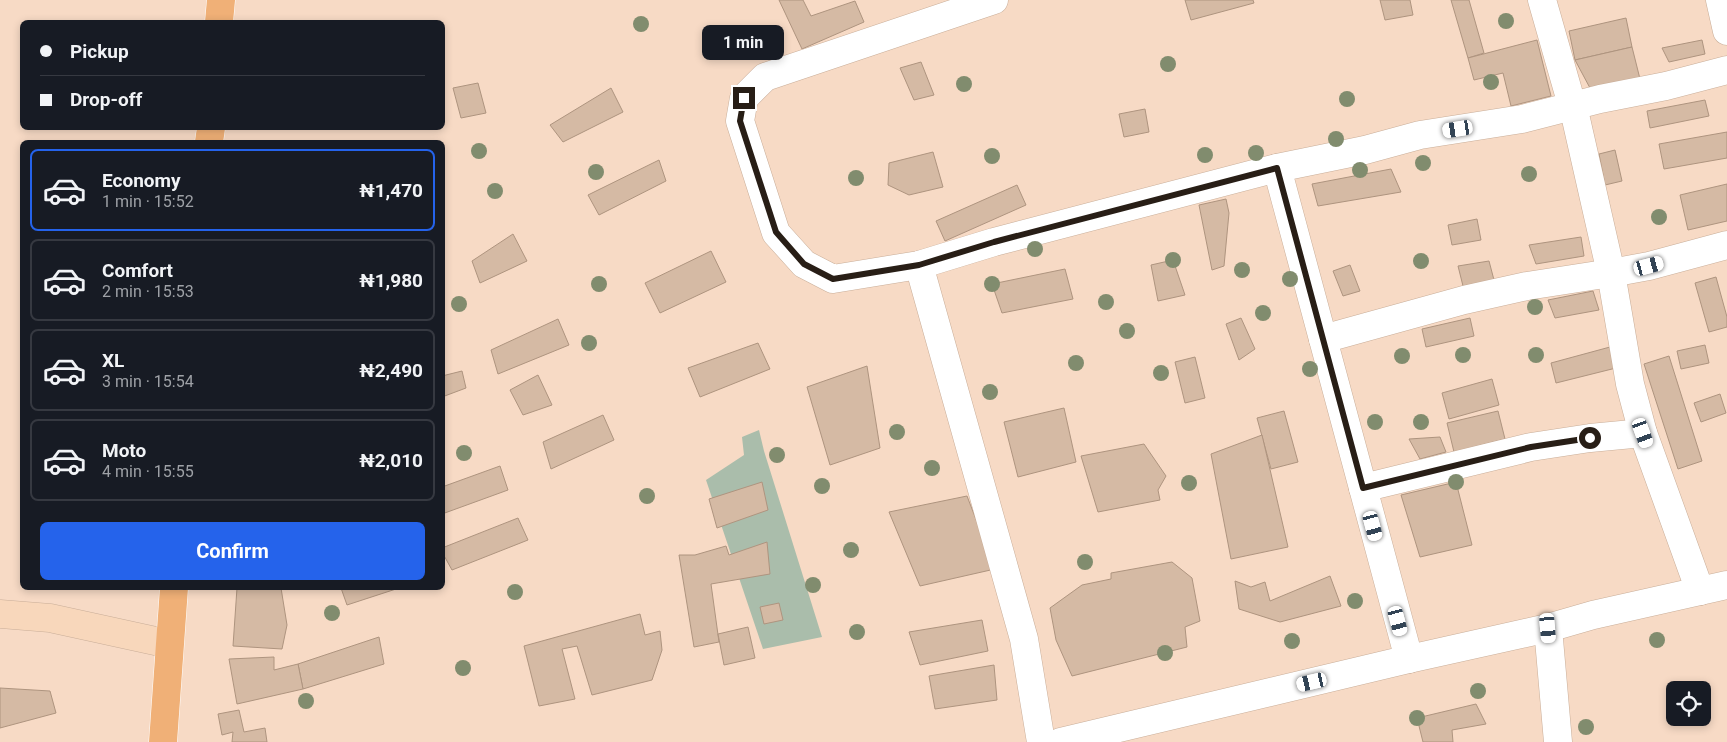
<!DOCTYPE html>
<html lang="en">
<head>
<meta charset="utf-8">
<style>
  :root { --surface:#171b24; --page:#242831; --text:#f1f3f6; --muted:#9ea1a6; --line:#363941; --accent:#2563eb }
  body { margin:0; font-family:Roboto,sans-serif; background:var(--page); color:var(--text); height:100vh; display:flex; flex-direction:column; font-size:19px; white-space:nowrap }
  * { box-sizing:border-box; margin:0 }
  p { font-size:16px; color:var(--muted) }
  .icon { flex:none; width:28px; height:28px; fill:none; stroke:currentColor; stroke-width:2; stroke-linecap:round; stroke-linejoin:round }
  .map { position:relative; flex:1; overflow:hidden }
  .sheet { position:absolute; left:20px; top:140px; width:425px; height:450px; display:flex; flex-direction:column; background:var(--surface); border-radius:8px; box-shadow:0 2px 8px #0003 }
  .sheet>* { flex:none }
  .guide { position:absolute; left:20px; top:20px; width:425px; height:110px; border-radius:8px; box-shadow:0 2px 8px #0003; display:grid; align-content:center; height:110px; padding:0 20px; background:var(--surface) }
  .fabs { position:absolute; left:1666px; top:681px; display:grid; gap:10px }
  .fabs a { display:grid; place-items:center; width:45px; height:45px; border-radius:8px; background:var(--surface); box-shadow:0 2px 8px #0003; font-size:25px }
  .end { position:absolute; width:22px; height:22px; margin:-11px; border:6px solid #281e16; background:#fff; box-shadow:0 0 0 2px #fff }
  .from { border-radius:50% }
  .bubble { position:absolute; height:35px; border-radius:8px; background:var(--surface); box-shadow:0 2px 8px #0003; font-size:16px; font-weight:700; line-height:35px; text-align:center }
  .car { position:absolute; width:15px; height:30px; margin:-15px -8px; border-radius:6px; box-shadow:0 0 4px 1px #0007; background:linear-gradient(#fff 24%,#345 0 40%,#fff 0 76%,#345 0 86%,#fff 0) }
  .guide b { display:flex; align-items:center; gap:18px; height:48px; font-size:19px }
  .guide b+b { border-top:1px solid var(--line) }
  .guide i { width:12px; height:12px; background:var(--text) }
  ul { padding:9px 0 0; list-style:none }
  li { display:flex; align-items:center; gap:15px; height:82px; margin:0 10px 8px; padding:0 10px; border:2px solid var(--line); border-radius:8px }
  li div { flex:1 }
  li b { display:block; font-size:19px }
  li em { font-style:normal; font-weight:700 }
  li.selected { border-color:var(--accent) }
  li>.icon { width:45px; height:45px; stroke-width:1.5 }
  .cta { display:flex; gap:10px; margin-top:auto; padding:10px 20px }
  .cta a { flex:1; height:58px; border-radius:8px; background:var(--accent); color:#fff; font-size:20px; font-weight:700; line-height:58px; text-align:center }
  .map>svg:first-child { display:block }
  .green { fill:#aabdab }
  .building { fill:#d5baa4; stroke:#ae947f }
  .lines { fill:none; stroke-linecap:round; stroke-linejoin:round }
  .street-casing { stroke:#c9ae99; stroke-width:29 }
  .secondary-casing { stroke:#c9ae99; stroke-width:29 }
  .primary-casing { stroke:#fff; stroke-width:29 }
  .street { stroke:#fff; stroke-width:28 }
  .secondary { stroke:#f8d7bb; stroke-width:28 }
  .primary { stroke:#f0b077; stroke-width:28 }
  .tree { fill:#818c6e }
  .route { stroke:#281e16; stroke-width:6 }
</style>
</head>
<body>
<div class="map">
<svg width="1727" height="742" viewBox="0 0 1727 742">
  <rect width="100%" height="100%" fill="#f7dac5"/>
  <!-- green -->
  <path class="green" d="M759 430 764 451 822 637 763 649 706 480 744 455 742 437Z"/>
  <!-- building -->
  <g class="building">
    <path d="M779 0H803L811 16 855 1 864 22 802 49Z"/>
    <path d="M1185 0H1253L1254 3 1191 20Z"/>
    <path d="M1380 0H1410L1413 15 1385 20Z"/>
    <path d="M1451 0H1469L1484 53 1468 58Z"/>
    <path d="M1626 18 1632 47 1575 60 1569 31Z"/>
    <path d="M1537 40 1551 96 1511 106 1503 73 1474 80 1468 58Z"/>
    <path d="M1702 40 1705 54 1669 62 1662 48Z"/>
    <path d="M1632 47 1640 79 1590 88 1575 60Z"/>
    <path d="M921 62 934 95 914 100 900 68Z"/>
    <path d="M478 83 486 113 461 118 453 88Z"/>
    <path d="M611 88 623 112 563 142 550 125Z"/>
    <path d="M1705 100 1709 116 1650 128 1647 111Z"/>
    <path d="M1145 109 1149 132 1124 137 1119 114Z"/>
    <path d="M1727 132V158L1664 169 1659 144Z"/>
    <path d="M1615 150 1622 181 1605 185 1599 154Z"/>
    <path d="M933 152 943 187 909 195 888 185 889 163Z"/>
    <path d="M659 160 666 181 599 215 588 195Z"/>
    <path d="M1391 169 1401 192 1318 206 1312 184Z"/>
    <path d="M1727 184V221L1688 230 1680 195Z"/>
    <path d="M1017 185 1026 205 945 241 936 221Z"/>
    <path d="M1226 199 1229 213 1224 266 1212 270 1199 205Z"/>
    <path d="M1477 219 1481 240 1452 245 1448 225Z"/>
    <path d="M513 234 527 261 480 283 472 261Z"/>
    <path d="M1581 237 1584 256 1536 264 1529 245Z"/>
    <path d="M711 251 726 282 660 313 645 283Z"/>
    <path d="M1173 260 1185 295 1158 301 1151 265Z"/>
    <path d="M1489 261 1494 280 1463 286 1458 266Z"/>
    <path d="M1350 265 1360 291 1343 296 1333 271Z"/>
    <path d="M1065 269 1073 299 1002 313 992 284Z"/>
    <path d="M1716 277 1727 317V327L1709 332 1695 283Z"/>
    <path d="M1593 291 1599 310 1555 318 1548 300Z"/>
    <path d="M1241 318 1255 349 1239 360 1226 324Z"/>
    <path d="M1470 318 1474 336 1426 347 1422 329Z"/>
    <path d="M558 319 569 345 498 374 491 350Z"/>
    <path d="M758 343 770 369 700 397 688 368Z"/>
    <path d="M1705 345 1709 363 1681 369 1677 351Z"/>
    <path d="M1610 347 1616 368 1556 383 1551 363Z"/>
    <path d="M1669 356 1702 461 1678 469 1644 364Z"/>
    <path d="M1195 357 1205 398 1185 403 1175 362Z"/>
    <path d="M867 366 880 448 830 465 807 387Z"/>
    <path d="M462 371 466 388 442 397V376Z"/>
    <path d="M538 375 552 405 523 415 510 390Z"/>
    <path d="M1492 379 1499 405 1449 419 1442 393Z"/>
    <path d="M1720 394 1726 413 1701 422 1694 403Z"/>
    <path d="M1064 408 1076 462 1018 477 1004 422Z"/>
    <path d="M1284 411 1298 462 1271 469 1257 418Z"/>
    <path d="M1498 411 1505 439 1454 452 1447 423Z"/>
    <path d="M603 415 614 440 551 469 543 442Z"/>
    <path d="M1262 435 1288 547 1231 559 1211 454Z"/>
    <path d="M1440 437 1446 452 1420 459 1409 439Z"/>
    <path d="M1144 444 1166 476 1158 490 1160 500 1098 512 1081 456Z"/>
    <path d="M500 466 508 490 442 514V487Z"/>
    <path d="M762 482 768 510 717 528 709 499Z"/>
    <path d="M1456 482 1472 545 1420 557 1401 495Z"/>
    <path d="M967 496 995 569 920 586 889 512Z"/>
    <path d="M518 518 528 540 452 570 442 552V548Z"/>
    <path d="M767 542 770 574 711 584 719 642 694 647 679 555H695L726 546 729 555Z"/>
    <path d="M1172 562 1192 578 1200 621 1185 627 1187 647 1072 676 1056 640 1050 608 1082 585 1111 579V573Z"/>
    <path d="M1330 576 1341 606 1280 622 1239 609 1235 581 1251 587 1265 582 1270 601Z"/>
    <path d="M237 588H281L287 625 282 649 233 646Z"/>
    <path d="M341 588H399L347 605Z"/>
    <path d="M779 603 783 620 764 624 760 607Z"/>
    <path d="M640 614 645 635 660 631 662 650 652 680 592 695 577 646 562 649 575 699 539 706 524 646Z"/>
    <path d="M982 620 988 651 920 665 909 632Z"/>
    <path d="M748 627 755 658 724 665 718 634Z"/>
    <path d="M379 637 384 664 303 689 298 664Z"/>
    <path d="M274 657V670L298 664 303 689 237 704 229 659Z"/>
    <path d="M994 665 997 700 935 709 929 676Z"/>
    <path d="M0 688 50 691 56 713 0 728Z"/>
    <path d="M1476 704 1486 724 1452 730 1453 742H1423L1417 718Z"/>
    <path d="M239 710 244 732 265 728 267 742H232L233 732 222 735 218 714Z"/>
  </g>
  <g class="lines">
    <defs>
      <g id="street">
        <path d="M994 0 765 77 744 98 740 121 776 233 804 264 833 279 919 265 994 242 1277 168 1365 150 1420 135 1522 119 1600 99 1666 86 1727 70"/>
        <path d="M1542 0 1576 119 1611 273 1630 384 1643 433 1700 591"/>
        <path d="M1720 0 1727 31"/>
        <path d="M1277 168 1409 659"/>
        <path d="M919 265 1024 639 1041 742"/>
        <path d="M1323 339 1464 300 1527 286 1611 273 1649 266 1727 245"/>
        <path d="M1363 488 1531 447 1590 438 1643 433"/>
        <path d="M1548 628 1558 742"/>
        <path d="M1060 742 1409 659 1548 628 1593 615 1727 585"/>
      </g>
      <path id="secondary" d="M0 614 50 618 169 644"/>
      <g id="primary">
        <path d="M219 22 221 0"/>
        <path d="M209 142 211 128"/>
        <path d="M163 742 174 588"/>
      </g>
    </defs>
    <!-- street casing -->
    <use href="#street" class="street-casing"/>
    <!-- secondary casing -->
    <use href="#secondary" class="secondary-casing"/>
    <!-- primary casing -->
    <use href="#primary" class="primary-casing"/>
    <!-- street -->
    <use href="#street" class="street"/>
    <!-- secondary -->
    <use href="#secondary" class="secondary"/>
    <!-- primary -->
    <use href="#primary" class="primary"/>
  </g>
  <!-- trees -->
  <g class="tree">
    <circle cx="1506" cy="21" r="8"/>
    <circle cx="641" cy="24" r="8"/>
    <circle cx="1168" cy="64" r="8"/>
    <circle cx="1491" cy="82" r="8"/>
    <circle cx="964" cy="84" r="8"/>
    <circle cx="1347" cy="99" r="8"/>
    <circle cx="1336" cy="139" r="8"/>
    <circle cx="479" cy="151" r="8"/>
    <circle cx="1256" cy="153" r="8"/>
    <circle cx="1205" cy="155" r="8"/>
    <circle cx="992" cy="156" r="8"/>
    <circle cx="1423" cy="163" r="8"/>
    <circle cx="1360" cy="170" r="8"/>
    <circle cx="596" cy="172" r="8"/>
    <circle cx="1529" cy="174" r="8"/>
    <circle cx="856" cy="178" r="8"/>
    <circle cx="495" cy="191" r="8"/>
    <circle cx="1659" cy="217" r="8"/>
    <circle cx="1035" cy="249" r="8"/>
    <circle cx="1173" cy="260" r="8"/>
    <circle cx="1421" cy="261" r="8"/>
    <circle cx="1242" cy="270" r="8"/>
    <circle cx="1290" cy="279" r="8"/>
    <circle cx="599" cy="284" r="8"/>
    <circle cx="992" cy="284" r="8"/>
    <circle cx="1106" cy="302" r="8"/>
    <circle cx="459" cy="304" r="8"/>
    <circle cx="1535" cy="307" r="8"/>
    <circle cx="1263" cy="313" r="8"/>
    <circle cx="1127" cy="331" r="8"/>
    <circle cx="589" cy="343" r="8"/>
    <circle cx="1463" cy="355" r="8"/>
    <circle cx="1536" cy="355" r="8"/>
    <circle cx="1402" cy="356" r="8"/>
    <circle cx="1076" cy="363" r="8"/>
    <circle cx="1310" cy="369" r="8"/>
    <circle cx="1161" cy="373" r="8"/>
    <circle cx="990" cy="392" r="8"/>
    <circle cx="1375" cy="422" r="8"/>
    <circle cx="1421" cy="422" r="8"/>
    <circle cx="897" cy="432" r="8"/>
    <circle cx="464" cy="453" r="8"/>
    <circle cx="777" cy="455" r="8"/>
    <circle cx="932" cy="468" r="8"/>
    <circle cx="1456" cy="482" r="8"/>
    <circle cx="1189" cy="483" r="8"/>
    <circle cx="822" cy="486" r="8"/>
    <circle cx="647" cy="496" r="8"/>
    <circle cx="851" cy="550" r="8"/>
    <circle cx="1085" cy="562" r="8"/>
    <circle cx="813" cy="585" r="8"/>
    <circle cx="515" cy="592" r="8"/>
    <circle cx="1355" cy="601" r="8"/>
    <circle cx="332" cy="613" r="8"/>
    <circle cx="857" cy="632" r="8"/>
    <circle cx="1657" cy="640" r="8"/>
    <circle cx="1292" cy="641" r="8"/>
    <circle cx="1165" cy="653" r="8"/>
    <circle cx="463" cy="668" r="8"/>
    <circle cx="1478" cy="691" r="8"/>
    <circle cx="306" cy="701" r="8"/>
    <circle cx="1417" cy="718" r="8"/>
    <circle cx="1586" cy="727" r="8"/>
  </g>
  <g class="lines">
    <!-- route -->
    <path class="route" d="M744 98 740 121 776 232 804 264 833 279 919 265 994 242 1277 168 1363 488 1531 447 1590 438"/>
  </g>
</svg>
<div class="fabs">
<a><svg class="icon" aria-label="locate" viewBox="0 0 24 24"><circle cx="12" cy="12" r="6"/><path d="M12 2v4M12 18v4M2 12h4M18 12h4"/></svg></a>
</div>
<i class="end from" style="left:1590px;top:438px"></i>
<i class="end" style="left:744px;top:98px"></i>
<div class="bubble" style="left:702px;top:25px;width:82px">1 min</div>
<i class="car" style="left:1458px;top:129px;rotate:261deg"></i>
<i class="car" style="left:1649px;top:266px;rotate:75deg"></i>
<i class="car" style="left:1643px;top:433px;rotate:160deg"></i>
<i class="car" style="left:1373px;top:526px;rotate:165deg"></i>
<i class="car" style="left:1398px;top:621px;rotate:165deg"></i>
<i class="car" style="left:1548px;top:628px;rotate:175deg"></i>
<i class="car" style="left:1312px;top:682px;rotate:257deg"></i>
<div class="guide">
<b><i class="from"></i>Pickup</b>
<b><i></i>Drop-off</b>
</div>
<section class="sheet">
<ul>
<li class="selected"><svg class="icon" aria-label="car" viewBox="0 0 24 24"><path d="M5 17H2v-5l4-1 3-4h7l3 4 3 1v5h-3M9 17h6M6 11h13"/><circle cx="7" cy="17" r="2"/><circle cx="17" cy="17" r="2"/></svg><div><b>Economy</b><p>1 min · 15:52</p></div><em>₦1,470</em></li>
<li><svg class="icon" aria-label="car" viewBox="0 0 24 24"><path d="M5 17H2v-5l4-1 3-4h7l3 4 3 1v5h-3M9 17h6M6 11h13"/><circle cx="7" cy="17" r="2"/><circle cx="17" cy="17" r="2"/></svg><div><b>Comfort</b><p>2 min · 15:53</p></div><em>₦1,980</em></li>
<li><svg class="icon" aria-label="car" viewBox="0 0 24 24"><path d="M5 17H2v-5l4-1 3-4h7l3 4 3 1v5h-3M9 17h6M6 11h13"/><circle cx="7" cy="17" r="2"/><circle cx="17" cy="17" r="2"/></svg><div><b>XL</b><p>3 min · 15:54</p></div><em>₦2,490</em></li>
<li><svg class="icon" aria-label="car" viewBox="0 0 24 24"><path d="M5 17H2v-5l4-1 3-4h7l3 4 3 1v5h-3M9 17h6M6 11h13"/><circle cx="7" cy="17" r="2"/><circle cx="17" cy="17" r="2"/></svg><div><b>Moto</b><p>4 min · 15:55</p></div><em>₦2,010</em></li>
</ul>
<div class="cta"><a>Confirm</a></div>
</section>
</div>
</body>
</html>
